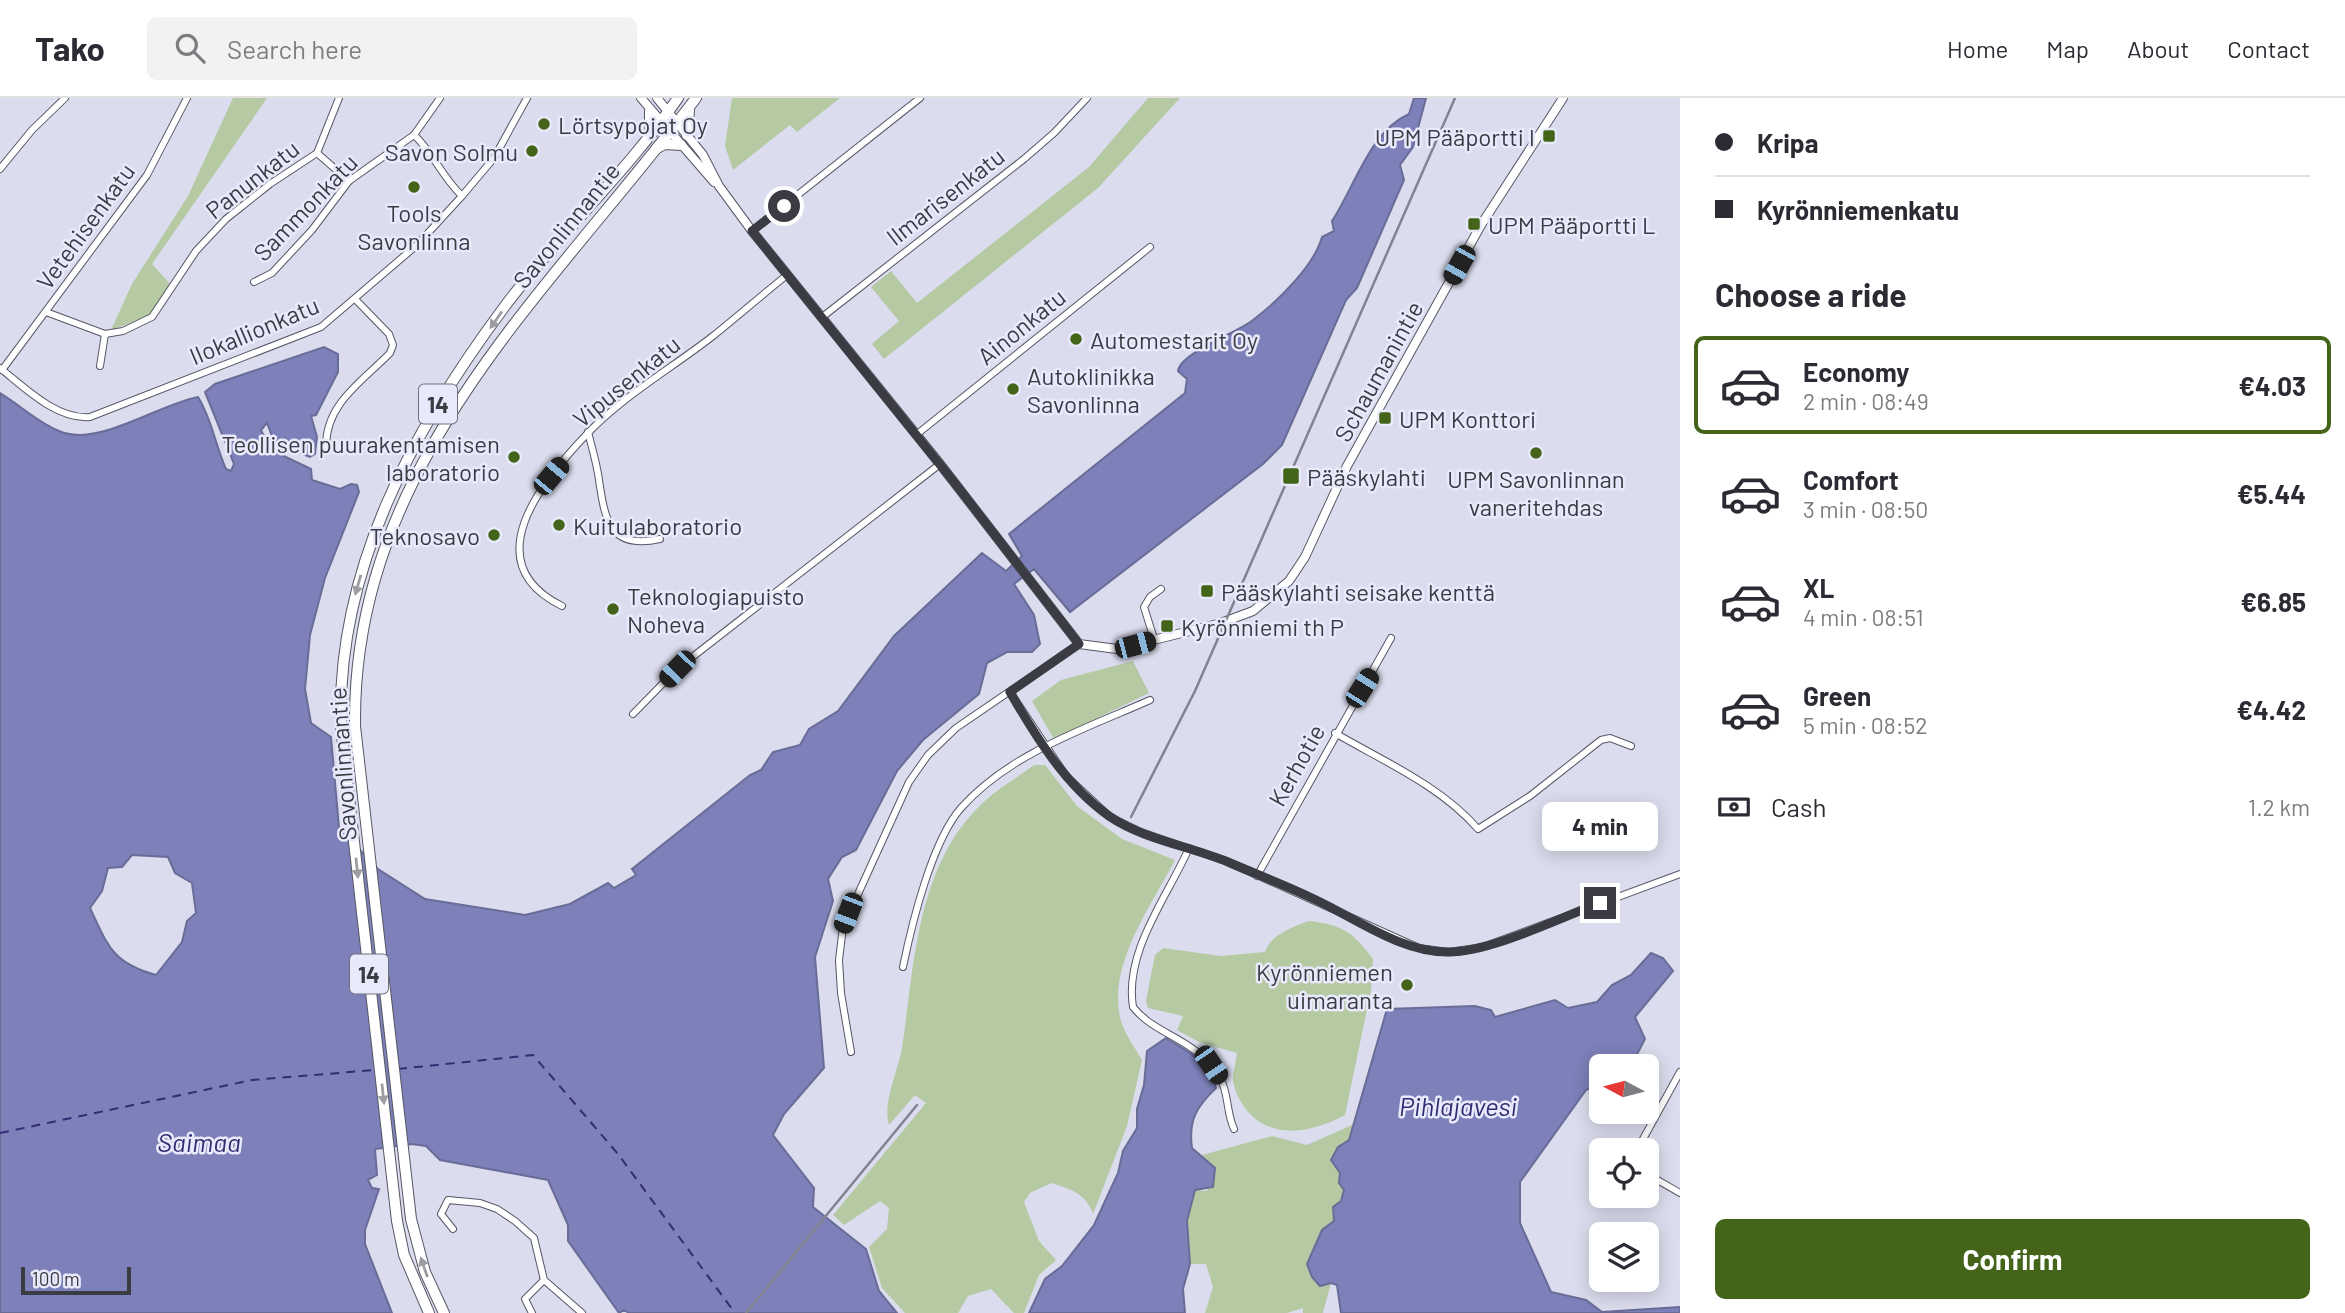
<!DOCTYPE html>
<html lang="en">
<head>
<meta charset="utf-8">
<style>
  :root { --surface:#fff; --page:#f2f2f3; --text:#2b2b33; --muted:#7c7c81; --line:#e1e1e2; --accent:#446419 }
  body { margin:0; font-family:Barlow,sans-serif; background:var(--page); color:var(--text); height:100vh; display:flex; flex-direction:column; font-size:26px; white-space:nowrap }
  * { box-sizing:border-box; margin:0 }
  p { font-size:23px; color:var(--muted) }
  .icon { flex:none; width:38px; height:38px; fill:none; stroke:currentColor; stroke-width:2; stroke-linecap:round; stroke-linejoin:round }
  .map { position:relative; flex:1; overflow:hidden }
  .side { display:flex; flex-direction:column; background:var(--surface); width:665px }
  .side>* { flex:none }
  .top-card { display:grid; align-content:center; height:154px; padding:0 35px; background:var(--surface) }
  .needle { width:46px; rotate:277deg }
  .controls { position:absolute; left:1589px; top:956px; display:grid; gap:14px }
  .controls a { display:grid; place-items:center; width:70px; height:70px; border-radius:10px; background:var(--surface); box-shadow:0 4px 18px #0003; font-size:35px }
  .scale { position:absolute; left:21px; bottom:18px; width:110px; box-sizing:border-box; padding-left:7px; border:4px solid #3b3c43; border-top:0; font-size:19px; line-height:24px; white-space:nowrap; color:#3b3c43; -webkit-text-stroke:5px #e8eafb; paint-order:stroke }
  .end { position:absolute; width:32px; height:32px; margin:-16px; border:9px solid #3b3c43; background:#fff; box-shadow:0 0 0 4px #fff }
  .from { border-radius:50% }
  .bubble { position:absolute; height:49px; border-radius:10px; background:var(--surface); box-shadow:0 4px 18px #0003; font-size:23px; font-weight:700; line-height:49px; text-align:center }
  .car { position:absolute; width:21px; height:42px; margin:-21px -10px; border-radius:9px; box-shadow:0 0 5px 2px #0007; background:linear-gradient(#222 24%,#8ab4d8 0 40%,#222 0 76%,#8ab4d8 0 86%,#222 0) }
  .top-card b { display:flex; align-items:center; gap:24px; height:66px; font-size:26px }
  .top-card b+b { border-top:2px solid var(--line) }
  .top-card i { width:18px; height:18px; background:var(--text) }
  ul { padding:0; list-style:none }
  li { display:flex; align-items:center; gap:21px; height:98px; margin:0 14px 10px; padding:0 21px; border:4px solid transparent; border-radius:10px }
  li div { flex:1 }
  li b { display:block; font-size:26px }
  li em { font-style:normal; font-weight:700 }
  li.selected { border-color:var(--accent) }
  li>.icon { width:63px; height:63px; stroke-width:1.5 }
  h2 { padding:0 35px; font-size:32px; line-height:84px }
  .pay { display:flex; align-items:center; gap:18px; height:77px; padding:0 35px; font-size:26px }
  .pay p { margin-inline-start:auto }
  .action { display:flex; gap:14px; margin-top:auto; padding:14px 35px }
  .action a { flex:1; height:80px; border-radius:10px; background:var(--accent); color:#fff; font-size:28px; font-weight:700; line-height:80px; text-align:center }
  header { display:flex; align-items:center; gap:42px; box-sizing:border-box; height:98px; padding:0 35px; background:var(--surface); border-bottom:2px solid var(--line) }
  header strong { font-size:33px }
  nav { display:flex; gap:38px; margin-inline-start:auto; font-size:24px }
  .search { width:490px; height:63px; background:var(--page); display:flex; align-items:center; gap:18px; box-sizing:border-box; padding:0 24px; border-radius:10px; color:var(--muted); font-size:26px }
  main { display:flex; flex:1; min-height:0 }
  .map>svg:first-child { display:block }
  .green { fill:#b5c9a3 }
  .water { fill:#7d80b9; stroke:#696c96; stroke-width:2; fill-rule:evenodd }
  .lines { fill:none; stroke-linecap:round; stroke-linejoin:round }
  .ferry { stroke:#322d72; stroke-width:2; stroke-dasharray:9 7; stroke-linecap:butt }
  .minor-casing { stroke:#565765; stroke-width:8 }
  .tertiary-casing { stroke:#565765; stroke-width:10 }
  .trunk-casing { stroke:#565765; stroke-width:12 }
  .minor { stroke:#fff; stroke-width:6 }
  .tertiary { stroke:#fff; stroke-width:8 }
  .trunk { stroke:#fff; stroke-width:10 }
  .rail { stroke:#82838f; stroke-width:2.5 }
  .oneway { fill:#9d9ea1 }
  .route { stroke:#3b3c43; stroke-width:9 }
  .poi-dot { fill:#446419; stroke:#e8eafb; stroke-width:2.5 }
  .labels { text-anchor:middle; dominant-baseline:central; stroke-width:5; stroke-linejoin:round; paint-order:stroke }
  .shield { fill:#e8eafb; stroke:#6f707a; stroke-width:2 }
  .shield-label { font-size:23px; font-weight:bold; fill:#3b3c43 }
  .poi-label { font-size:24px; fill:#3b3c43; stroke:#e8eafb; text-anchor:start }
  .street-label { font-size:24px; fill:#3b3c43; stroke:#e8eafb }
  .water-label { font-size:26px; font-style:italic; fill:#322d72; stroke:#e8eafb }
</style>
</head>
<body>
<header>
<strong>Tako</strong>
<div class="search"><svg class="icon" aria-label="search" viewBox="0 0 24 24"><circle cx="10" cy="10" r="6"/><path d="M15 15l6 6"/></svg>Search here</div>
<nav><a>Home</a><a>Map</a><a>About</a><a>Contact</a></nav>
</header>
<main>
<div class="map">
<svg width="1680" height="1215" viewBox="0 0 1680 1215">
  <rect width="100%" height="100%" fill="#dbddee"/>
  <!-- green -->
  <g class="green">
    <path d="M233 0H267L152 166 171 187 149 218 111 232 132 186 188 98Z"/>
    <path d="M732 0H840L797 34 790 27 733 72 725 48Z"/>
    <path d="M1148 0H1180L1098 90 884 261 872 246 899 223 871 189 891 173 917 205 1089 69Z"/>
    <path d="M1133 563 1149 595 1054 641 1032 603 1061 582Z"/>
    <path d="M1034 667H1045L1077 708 1122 741 1175 762C1151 809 1106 868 1121 923 1125 936 1135 950 1142 962L1127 1028 1093 1116C1087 1096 1069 1090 1051 1085L1030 1095 1024 1104 1039 1143 1056 1162 1039 1177 1024 1215H1014L991 1191 968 1198 958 1215H905L882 1190 869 1149 887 1131 889 1110 880 1103 844 1127 833 1117 926 1005 915 997 889 1027C882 1006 898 973 902 950 915 865 916 764 986 702 1001 689 1018 679 1034 667Z"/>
    <path d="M1309 823C1343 827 1353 834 1373 861L1371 892 1345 1017C1312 1035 1267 1044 1243 1007 1238 999 1234 991 1233 982 1233 973 1236 963 1237 955L1199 944 1177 932 1183 918 1148 910 1146 903 1155 857 1163 850 1221 858 1265 854C1271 836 1293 829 1309 823Z"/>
    <path d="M1354 1026 1349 1042 1338 1049 1339 1084 1344 1092 1334 1124 1322 1132 1313 1151 1331 1185 1323 1215H1303V1210L1287 1215H1205L1213 1189 1206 1166H1190L1187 1123 1195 1092 1207 1093 1215 1070 1202 1057 1272 1038 1307 1047Z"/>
  </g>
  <!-- water -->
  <g class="water">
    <path d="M1414 0H1426L1413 49 1400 67 1404 82 1357 190 1346 202 1282 347 1263 366 1070 514 1034 471 1014 486 1034 517 1040 546 1032 554H1007L987 565 979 596 923 642 897 673 856 752 842 759 828 781 833 803 815 859 824 970 784 1016 773 1037 814 1090 813 1109 866 1151 879 1193 897 1215H629L624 1212 619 1215 568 1143V1127L548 1082 440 1062 426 1048 412 1046 375 1051 377 1077 368 1082 372 1090 379 1091 365 1132V1146L392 1215H0V295C20 307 37 324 59 333 97 350 157 307 198 299 212 321 215 347 226 371L231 373 234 366 205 294 215 286 324 249 338 256V274L316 317 311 318 317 339 315 356 310 359 275 346 267 325 261 332 271 352 311 371 312 382 340 391 351 386 357 387 359 394 325 480 310 537 305 591 311 625 331 639 339 730 378 771 425 801 525 817 570 806 608 785 614 790 636 777 632 771 750 677 761 672 773 654 800 647 809 631 838 613 894 538 982 455 1006 473 1022 458 1009 436 1185 295 1187 281 1178 273C1180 255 1237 235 1253 222 1278 203 1314 168 1322 139L1334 133 1332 123C1354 90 1370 33 1409 16ZM132 757 168 759 175 775 192 785 196 815 187 823 182 844 156 877C112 865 108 848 90 810L102 793 108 770 122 769Z"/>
    <path d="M1651 855 1663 860 1673 873 1635 919 1645 941 1631 968H1601V985L1586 992 1520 1084V1125L1551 1194 1586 1202 1602 1214 1680 1209V1215H1341L1337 1187 1331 1185 1320 1188 1312 1179 1307 1166 1322 1132 1334 1123 1333 1109 1341 1103 1344 1092 1339 1085 1340 1075 1331 1062 1338 1049 1349 1042 1387 911 1475 908 1491 912 1495 919 1555 902 1568 910 1597 904 1612 887 1631 877Z"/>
    <path d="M1166 940C1185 952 1212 964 1216 990 1197 1008 1188 1022 1192 1050L1215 1070 1213 1089 1195 1092 1187 1123 1190 1166 1183 1191 1185 1215H1029L1045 1181 1062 1168 1094 1127 1118 1075 1123 1053 1137 1030V1011L1144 987 1147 953Z"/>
  </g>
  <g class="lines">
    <!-- ferry -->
    <g class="ferry">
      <path d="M398 971 533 957 618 1056 735 1215"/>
      <path d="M0 1035 252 982 375 972"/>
    </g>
    <defs>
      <g id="minor">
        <path d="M414 37C432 53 442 79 462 98"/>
        <path d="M317 55 349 83"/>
        <path d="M0 71 32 32 65 0"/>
        <path d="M752 133 920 0"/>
        <path d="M254 184 272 175 312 132 349 83 414 37 440 0"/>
        <path d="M46 214 105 236 123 233 152 219 196 153 226 121 270 86 317 55 339 0"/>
        <path d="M821 220 1024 61 1054 35 1087 0"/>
        <path d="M100 268 105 236"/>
        <path d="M0 270C25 290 57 322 90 319L321 229 417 147 462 98 494 60 527 0"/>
        <path d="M2 272 147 77 187 0"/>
        <path d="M588 334C592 350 597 366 599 382 605 423 610 452 660 441"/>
        <path d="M916 337 1150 149"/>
        <path d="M326 348C326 305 363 283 390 255L393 247 389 236 355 201"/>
        <path d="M562 508C475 465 541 384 587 336 623 298 672 270 713 238 738 218 762 197 787 177"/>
        <path d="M1154 541 1144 509 1150 499 1161 491"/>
        <path d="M1010 594 1066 678 1110 719 1141 734 1228 764 1419 850 1449 854 1483 849 1680 776"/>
        <path d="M633 616 677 571 940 366"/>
        <path d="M1335 635C1383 663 1441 688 1478 731L1530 698 1601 642 1610 640 1631 648"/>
        <path d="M1189 750C1168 798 1124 853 1133 909 1157 939 1194 938 1220 980 1229 995 1226 1014 1234 1031"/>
        <path d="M1257 778 1391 540"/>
        <path d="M903 869C912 825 932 743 961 710 1010 655 1085 631 1150 602"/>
        <path d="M851 954 841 895 839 862 843 829 909 684 928 657 956 630 1079 546"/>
        <path d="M1637 1052 1680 974"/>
        <path d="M1647 1076 1680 1095"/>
        <path d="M453 1131 441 1116 448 1102 480 1105 497 1111 515 1123 534 1140 544 1182 582 1215"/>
        <path d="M532 1215 525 1201 544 1182"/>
      </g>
      <g id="tertiary">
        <path d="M641 0 714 84"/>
        <path d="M657 0 703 57 719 88 752 133 940 366 1079 546 1117 551 1218 526 1253 513 1289 483 1305 459 1347 368 1481 127 1563 0"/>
      </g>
      <g id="trunk">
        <path d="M650 34V13"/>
        <path d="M687 37 689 12"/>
        <path d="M657 50 665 46 681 47"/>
        <path d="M429 1215 404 1157 397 1123 341 629C336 472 413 331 505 208 559 136 627 74 678 0"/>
        <path d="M444 1215 425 1174 411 1121 355 628C352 364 550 194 696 0"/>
      </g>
    </defs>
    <!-- minor casing -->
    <use href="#minor" class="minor-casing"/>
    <!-- tertiary casing -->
    <use href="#tertiary" class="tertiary-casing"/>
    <!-- trunk casing -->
    <use href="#trunk" class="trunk-casing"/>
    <!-- minor -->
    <use href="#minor" class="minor"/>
    <!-- tertiary -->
    <use href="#tertiary" class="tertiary"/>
    <!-- trunk -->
    <use href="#trunk" class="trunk"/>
    <!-- rail -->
    <g class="rail">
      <path d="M1131 719 1195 593 1455 0"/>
      <path d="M746 1215 917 1007"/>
    </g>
  </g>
  <!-- one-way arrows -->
  <defs><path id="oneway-solid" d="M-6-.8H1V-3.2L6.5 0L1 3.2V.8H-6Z" transform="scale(1.75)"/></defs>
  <g class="oneway">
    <use href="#oneway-solid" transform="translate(496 222) rotate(125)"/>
    <use href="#oneway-solid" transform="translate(358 487) rotate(106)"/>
    <use href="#oneway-solid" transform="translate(357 770) rotate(84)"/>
    <use href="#oneway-solid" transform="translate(383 996) rotate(84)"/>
    <use href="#oneway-solid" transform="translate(424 1169) rotate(-109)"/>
  </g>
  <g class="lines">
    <!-- route -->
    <path class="route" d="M784 108 752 133 954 384 1079 546 1010 594C1036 639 1066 688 1109 718 1144 742 1190 748 1228 764 1258 777 1288 788 1316 802 1357 821 1402 855 1449 854 1491 854 1559 820 1600 805"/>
  </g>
  <!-- markers -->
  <g class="poi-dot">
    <circle cx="544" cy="26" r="7"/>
    <rect x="1542" y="31" width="14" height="14" rx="3.5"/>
    <circle cx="532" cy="53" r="7"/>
    <circle cx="414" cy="89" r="7"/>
    <rect x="1467" y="119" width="14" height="14" rx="3.5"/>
    <circle cx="1076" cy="241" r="7"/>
    <circle cx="1013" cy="291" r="7"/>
    <rect x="1378" y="313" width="14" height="14" rx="3.5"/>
    <circle cx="1536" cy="355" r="7"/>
    <circle cx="514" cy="359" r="7"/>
    <rect x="1282" y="369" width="18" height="18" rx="3.5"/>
    <circle cx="559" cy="427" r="7"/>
    <circle cx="494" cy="437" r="7"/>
    <rect x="1200" y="486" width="14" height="14" rx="3.5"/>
    <circle cx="613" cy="511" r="7"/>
    <rect x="1160" y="521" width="14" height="14" rx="3.5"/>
    <circle cx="1407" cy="887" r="7"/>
  </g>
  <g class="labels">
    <!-- shield labels -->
    <g class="shield">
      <rect x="419" y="286.5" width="38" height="39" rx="5"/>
      <rect x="350" y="856.5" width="38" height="39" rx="5"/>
    </g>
    <g class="shield-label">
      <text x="438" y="306">14</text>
      <text x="369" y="876">14</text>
    </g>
    <!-- poi labels -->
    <g class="poi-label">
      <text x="558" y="26">Lörtsypojat Oy</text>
      <text x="1535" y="38" text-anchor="end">UPM Pääportti I</text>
      <text x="518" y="53" text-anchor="end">Savon Solmu</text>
      <text x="414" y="114" text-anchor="middle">Tools<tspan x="414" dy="28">Savonlinna</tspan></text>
      <text x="1488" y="126">UPM Pääportti L</text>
      <text x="1090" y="241">Automestarit Oy</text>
      <text x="1027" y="277">Autoklinikka<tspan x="1027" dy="28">Savonlinna</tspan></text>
      <text x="1399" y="320">UPM Konttori</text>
      <text x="500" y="345" text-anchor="end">Teollisen puurakentamisen<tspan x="500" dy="28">laboratorio</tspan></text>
      <text x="1307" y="378">Pääskylahti</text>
      <text x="1536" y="380" text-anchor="middle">UPM Savonlinnan<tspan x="1536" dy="28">vaneritehdas</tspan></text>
      <text x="573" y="427">Kuitulaboratorio</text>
      <text x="480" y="437" text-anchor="end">Teknosavo</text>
      <text x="1221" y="493">Pääskylahti seisake kenttä</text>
      <text x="627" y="497">Teknologiapuisto<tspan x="627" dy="28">Noheva</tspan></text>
      <text x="1181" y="528">Kyrönniemi th P</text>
      <text x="1393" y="873" text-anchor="end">Kyrönniemen<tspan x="1393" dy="28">uimaranta</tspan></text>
    </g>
    <!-- street labels -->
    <g class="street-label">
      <text transform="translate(252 81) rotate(-38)">Panunkatu</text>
      <text transform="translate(945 98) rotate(-38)">Ilmarisenkatu</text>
      <text transform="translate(305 109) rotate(-46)">Sammonkatu</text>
      <text transform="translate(566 127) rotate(-51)">Savonlinnantie</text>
      <text transform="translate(85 128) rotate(-54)">Vetehisenkatu</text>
      <text transform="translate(1021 228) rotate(-39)">Ainonkatu</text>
      <text transform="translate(254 232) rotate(-23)">Ilokallionkatu</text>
      <text transform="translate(1378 273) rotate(-61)">Schaumanintie</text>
      <text transform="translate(626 283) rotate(-39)">Vipusenkatu</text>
      <text transform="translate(342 666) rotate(-94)">Savonlinnantie</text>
      <text transform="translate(1296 667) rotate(-61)">Kerhotie</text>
    </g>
    <!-- water labels -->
    <g class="water-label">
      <text x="1458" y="1007">Pihlajavesi</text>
      <text x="199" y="1043">Saimaa</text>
    </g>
  </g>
</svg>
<div class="controls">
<a><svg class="needle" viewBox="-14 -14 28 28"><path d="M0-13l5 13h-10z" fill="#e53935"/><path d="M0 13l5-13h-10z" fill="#7c7c81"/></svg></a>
<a><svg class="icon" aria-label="locate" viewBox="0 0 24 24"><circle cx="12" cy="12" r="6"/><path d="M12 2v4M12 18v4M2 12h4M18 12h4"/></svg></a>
<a><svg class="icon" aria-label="layers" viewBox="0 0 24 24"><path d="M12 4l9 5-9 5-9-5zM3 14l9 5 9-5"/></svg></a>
</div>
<div class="scale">100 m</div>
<i class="end from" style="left:784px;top:108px"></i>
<i class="end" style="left:1600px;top:805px"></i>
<div class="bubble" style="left:1542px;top:704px;width:116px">4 min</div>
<i class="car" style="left:1459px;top:167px;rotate:209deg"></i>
<i class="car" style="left:551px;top:378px;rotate:40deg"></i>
<i class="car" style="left:1135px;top:547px;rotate:75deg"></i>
<i class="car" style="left:677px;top:571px;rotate:224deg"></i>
<i class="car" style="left:1362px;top:590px;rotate:32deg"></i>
<i class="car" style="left:848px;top:815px;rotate:201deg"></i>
<i class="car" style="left:1211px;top:967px;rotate:146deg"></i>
</div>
<section class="side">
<div class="top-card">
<b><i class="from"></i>Kripa</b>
<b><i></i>Kyrönniemenkatu</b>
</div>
<h2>Choose a ride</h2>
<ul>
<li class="selected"><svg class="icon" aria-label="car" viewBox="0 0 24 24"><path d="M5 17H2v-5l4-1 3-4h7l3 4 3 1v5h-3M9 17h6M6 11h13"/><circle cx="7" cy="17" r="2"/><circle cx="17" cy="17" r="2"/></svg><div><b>Economy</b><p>2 min · 08:49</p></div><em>€4.03</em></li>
<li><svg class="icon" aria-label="car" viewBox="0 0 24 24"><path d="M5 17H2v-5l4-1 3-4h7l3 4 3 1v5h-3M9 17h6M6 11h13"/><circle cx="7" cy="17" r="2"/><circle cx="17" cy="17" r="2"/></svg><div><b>Comfort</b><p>3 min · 08:50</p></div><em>€5.44</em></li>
<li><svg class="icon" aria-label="car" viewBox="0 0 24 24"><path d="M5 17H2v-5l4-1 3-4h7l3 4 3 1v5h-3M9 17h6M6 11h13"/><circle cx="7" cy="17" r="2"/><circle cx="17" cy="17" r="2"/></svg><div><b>XL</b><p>4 min · 08:51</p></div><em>€6.85</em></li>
<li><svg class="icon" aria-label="car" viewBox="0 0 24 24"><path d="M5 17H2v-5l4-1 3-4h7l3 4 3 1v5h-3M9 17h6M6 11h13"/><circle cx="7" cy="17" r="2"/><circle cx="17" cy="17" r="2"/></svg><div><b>Green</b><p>5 min · 08:52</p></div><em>€4.42</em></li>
</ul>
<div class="pay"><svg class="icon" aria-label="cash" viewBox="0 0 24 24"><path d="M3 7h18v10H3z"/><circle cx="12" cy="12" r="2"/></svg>Cash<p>1.2 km</p></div>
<div class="action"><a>Confirm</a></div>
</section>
</main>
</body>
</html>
